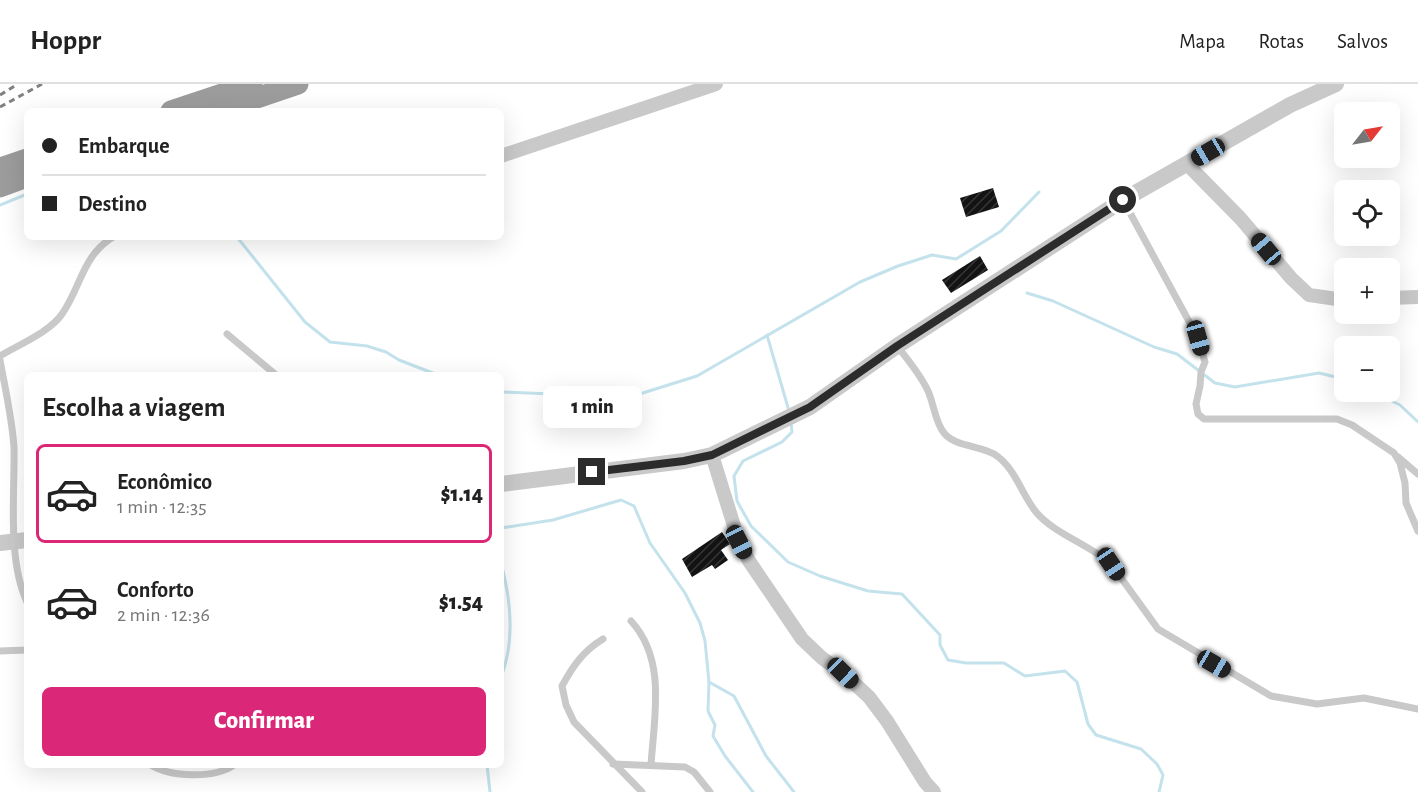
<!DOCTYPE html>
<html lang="pt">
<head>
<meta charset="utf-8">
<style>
  :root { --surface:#fff; --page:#f2f2f2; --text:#222; --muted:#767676; --line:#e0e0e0; --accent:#db2777 }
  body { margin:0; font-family:"Alegreya Sans",sans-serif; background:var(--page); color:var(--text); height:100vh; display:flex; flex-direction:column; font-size:22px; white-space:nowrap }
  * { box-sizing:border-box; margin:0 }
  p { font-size:20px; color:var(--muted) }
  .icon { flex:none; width:33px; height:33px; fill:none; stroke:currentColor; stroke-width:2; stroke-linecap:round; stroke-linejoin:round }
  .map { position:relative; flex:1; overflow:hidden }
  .panel { position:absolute; left:24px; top:288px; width:480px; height:396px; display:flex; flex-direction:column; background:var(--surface); border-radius:9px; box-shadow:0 6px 24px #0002 }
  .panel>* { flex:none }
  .banner { position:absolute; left:24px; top:24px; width:480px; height:132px; border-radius:9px; box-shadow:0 6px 24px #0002; display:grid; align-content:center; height:132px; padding:0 18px; background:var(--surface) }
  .needle { width:39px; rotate:59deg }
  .fabs { position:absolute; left:1334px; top:18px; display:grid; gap:12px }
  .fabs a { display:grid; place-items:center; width:66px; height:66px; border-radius:9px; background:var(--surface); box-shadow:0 6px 24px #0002; font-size:30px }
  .end { position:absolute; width:27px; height:27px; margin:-14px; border:8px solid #2c2c2c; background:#fff; box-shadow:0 0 0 3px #fff }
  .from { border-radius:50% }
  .bubble { position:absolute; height:42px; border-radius:9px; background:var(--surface); box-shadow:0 6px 24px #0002; font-size:20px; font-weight:800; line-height:42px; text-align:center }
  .car { position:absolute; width:18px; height:36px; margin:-18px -9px; border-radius:8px; box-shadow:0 0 4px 2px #0007; background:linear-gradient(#222 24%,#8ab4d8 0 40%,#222 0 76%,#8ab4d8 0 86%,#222 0) }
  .banner b { display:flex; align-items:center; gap:21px; height:57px; font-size:22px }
  .banner b+b { border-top:2px solid var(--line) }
  .banner i { width:15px; height:15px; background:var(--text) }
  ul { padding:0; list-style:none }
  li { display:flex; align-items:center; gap:18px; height:99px; margin:0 12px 9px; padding:0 6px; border:3px solid transparent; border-radius:9px }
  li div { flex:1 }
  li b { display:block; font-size:22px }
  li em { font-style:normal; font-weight:800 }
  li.active { border-color:var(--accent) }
  li>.icon { width:54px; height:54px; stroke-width:1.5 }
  h2 { padding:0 18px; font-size:27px; line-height:72px }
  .action { display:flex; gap:12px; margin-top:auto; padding:12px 18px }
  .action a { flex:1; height:69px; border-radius:9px; background:var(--accent); color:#fff; font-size:24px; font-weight:800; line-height:69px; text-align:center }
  header { display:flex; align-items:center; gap:36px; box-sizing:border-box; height:84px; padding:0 30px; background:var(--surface); border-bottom:2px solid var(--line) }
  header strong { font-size:28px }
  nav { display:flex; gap:33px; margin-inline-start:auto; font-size:21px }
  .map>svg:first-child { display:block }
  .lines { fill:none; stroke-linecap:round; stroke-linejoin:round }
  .stream { stroke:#c3e2ec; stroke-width:3 }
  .building { fill:url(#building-hatch) }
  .service { stroke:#c9c9c9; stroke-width:7 }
  .minor { stroke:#c9c9c9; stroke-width:14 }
  .tertiary { stroke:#c9c9c9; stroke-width:16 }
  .trunk { stroke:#9c9c9c; stroke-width:21 }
  .rail { stroke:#818181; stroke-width:3; stroke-dasharray:6 4.5; stroke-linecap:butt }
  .route { stroke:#2c2c2c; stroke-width:8 }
</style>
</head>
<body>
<header>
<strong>Hoppr</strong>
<nav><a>Mapa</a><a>Rotas</a><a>Salvos</a></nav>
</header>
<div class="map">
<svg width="1418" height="708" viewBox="0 0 1418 708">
  <defs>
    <pattern id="building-hatch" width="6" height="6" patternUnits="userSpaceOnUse" patternTransform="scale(1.5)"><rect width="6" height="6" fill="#131313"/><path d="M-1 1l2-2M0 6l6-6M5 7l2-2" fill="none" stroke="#363636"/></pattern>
  </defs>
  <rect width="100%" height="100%" fill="#fff"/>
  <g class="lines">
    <!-- stream -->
    <g class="stream">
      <path d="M0 121 27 110"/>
      <path d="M237 153 305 238 330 258 367 262 386 268 399 276 438 291"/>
      <path d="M1027 209 1053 217 1154 263 1177 270 1215 299 1235 303 1319 289 1344 295"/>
      <path d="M767 251 789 327"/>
      <path d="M501 308 630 313 697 292 860 198 898 182 932 171 956 175 1001 147 1039 108"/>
      <path d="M1373 308 1400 321 1418 338"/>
      <path d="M791 339 792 348 782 358 743 377 734 392 737 417 751 442 788 478 820 492 868 507 902 510 940 551V561L948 576 966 579H1004L1025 592 1065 587 1077 598 1088 640 1096 651 1141 665 1157 680 1163 691 1159 708"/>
      <path d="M501 444 553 436 621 416 634 422 650 459 685 509 700 539 705 557 709 598 708 627 715 641 713 652 725 672 753 708"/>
      <path d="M501 479C511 516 515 557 501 593"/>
      <path d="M709 598 734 612 766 672 794 708"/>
      <path d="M487 681 490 708"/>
    </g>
  </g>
  <!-- building -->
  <g class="building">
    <path d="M993 104 999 123 966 133 960 114Z"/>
    <path d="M980 172 988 186 951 209 942 196Z"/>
    <path d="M722 448 730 460 721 466 728 476 715 485 712 481 692 493 682 475Z"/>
  </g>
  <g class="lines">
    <!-- service -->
    <g class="service">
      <path d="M1123 116 1198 254 1205 278 1201 288 1200 302 1196 320 1198 330 1204 335H1337L1352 341 1394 369 1400 379 1405 399 1406 419 1418 447"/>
      <path d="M227 250 276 291"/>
      <path d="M897 262C908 276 920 290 928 307 934 320 935 338 944 349 956 364 983 361 997 372 1016 386 1022 411 1036 428 1053 449 1090 461 1111 480L1158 545 1271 612 1317 620 1364 614 1418 625"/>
      <path d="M0 272C18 261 50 248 62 230 81 203 82 172 113 153"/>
      <path d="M0 276C5 304 12 334 14 363 15 410 7 475 27 518"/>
      <path d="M1398 373 1418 390"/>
      <path d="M631 537C667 576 654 633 651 681"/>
      <path d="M603 555C583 567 573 582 562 602L566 621 574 638 642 708"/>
      <path d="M0 567 27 566"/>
      <path d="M613 680 685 683 694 688 710 708"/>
      <path d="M151 681C170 693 215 695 234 681"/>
    </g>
    <!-- minor -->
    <g class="minor">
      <path d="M501 72 716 0"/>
      <path d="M1187 80 1241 135 1291 194 1309 211 1344 216"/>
      <path d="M1389 214 1418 213"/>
      <path d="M712 371 739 458 749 477 802 555 822 574 843 589 869 613 887 637 925 698 934 708"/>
    </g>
    <!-- tertiary -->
    <g class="tertiary">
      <path d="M501 400 684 377 712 371 810 323 897 262 1123 116 1290 21 1336 0"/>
      <path d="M0 459 27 456"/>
    </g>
    <!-- trunk -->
    <g class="trunk">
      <path d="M171 27 252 0"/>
      <path d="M218 27 298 0"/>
      <path d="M0 84 27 75"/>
      <path d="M0 103 27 93"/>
    </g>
    <!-- rail -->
    <g class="rail">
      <path d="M0 11 18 0"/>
      <path d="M0 23 42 0"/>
    </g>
  </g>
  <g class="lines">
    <!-- route -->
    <path class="route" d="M592 388 684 377 712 371 810 323 897 262 1123 116"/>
  </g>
</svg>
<div class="fabs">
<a><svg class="needle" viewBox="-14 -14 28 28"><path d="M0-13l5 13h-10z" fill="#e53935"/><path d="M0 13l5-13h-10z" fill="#767676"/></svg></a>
<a><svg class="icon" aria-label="locate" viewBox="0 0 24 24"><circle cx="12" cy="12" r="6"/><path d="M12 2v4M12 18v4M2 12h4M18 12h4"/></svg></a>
<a>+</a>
<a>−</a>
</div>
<i class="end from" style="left:1123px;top:116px"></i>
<i class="end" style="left:592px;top:388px"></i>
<div class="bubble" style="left:543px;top:302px;width:99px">1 min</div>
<i class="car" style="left:1208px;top:68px;rotate:240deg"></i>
<i class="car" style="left:1266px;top:165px;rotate:320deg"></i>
<i class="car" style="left:1198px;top:254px;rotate:164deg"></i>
<i class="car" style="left:739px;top:458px;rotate:153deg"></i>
<i class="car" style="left:1111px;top:480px;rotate:146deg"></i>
<i class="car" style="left:1214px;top:580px;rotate:120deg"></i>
<i class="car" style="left:843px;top:589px;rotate:134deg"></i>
<div class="banner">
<b><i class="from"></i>Embarque</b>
<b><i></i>Destino</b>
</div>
<section class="panel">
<h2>Escolha a viagem</h2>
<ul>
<li class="active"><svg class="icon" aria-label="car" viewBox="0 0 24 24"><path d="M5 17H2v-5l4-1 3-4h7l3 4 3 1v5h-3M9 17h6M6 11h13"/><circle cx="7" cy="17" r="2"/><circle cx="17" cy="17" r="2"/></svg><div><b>Econômico</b><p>1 min · 12:35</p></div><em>$1.14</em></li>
<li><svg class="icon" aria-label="car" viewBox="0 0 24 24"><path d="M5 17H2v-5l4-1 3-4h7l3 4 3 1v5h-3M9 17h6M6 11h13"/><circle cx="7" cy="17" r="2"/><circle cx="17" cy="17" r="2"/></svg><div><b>Conforto</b><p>2 min · 12:36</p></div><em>$1.54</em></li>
</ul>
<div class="action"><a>Confirmar</a></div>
</section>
</div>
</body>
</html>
